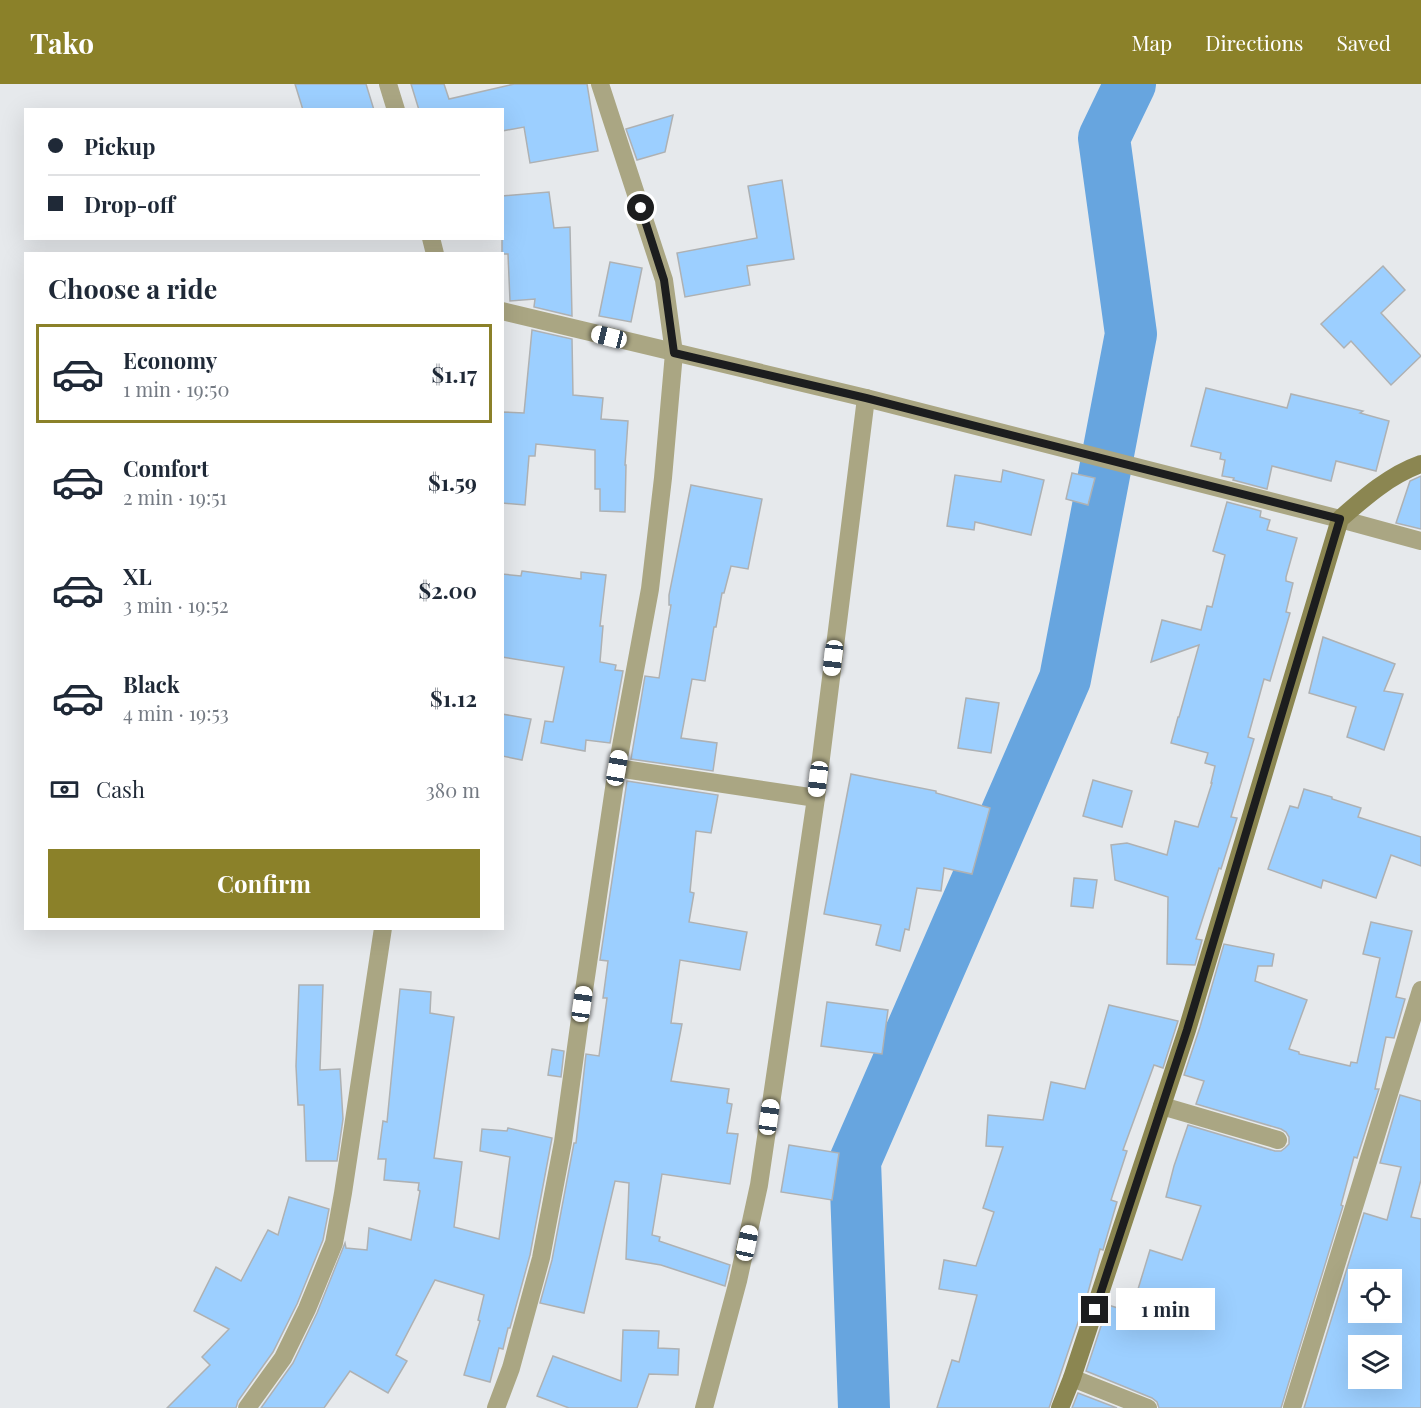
<!DOCTYPE html>
<html lang="en">
<head>
<meta charset="utf-8">
<style>
  :root { --surface:#fff; --page:#f2f2f3; --text:#1f2937; --muted:#747a83; --line:#e0e1e3; --accent:#8b8129 }
  body { margin:0; font-family:"Playfair Display",serif; background:var(--page); color:var(--text); height:100vh; display:flex; flex-direction:column; font-size:22px; white-space:nowrap }
  * { box-sizing:border-box; margin:0 }
  p { font-size:20px; color:var(--muted) }
  .icon { flex:none; width:33px; height:33px; fill:none; stroke:currentColor; stroke-width:2; stroke-linecap:round; stroke-linejoin:round }
  .map { position:relative; flex:1; overflow:hidden }
  .side { position:absolute; left:24px; top:168px; width:480px; height:678px; display:flex; flex-direction:column; background:var(--surface); border-radius:0px; box-shadow:0 6px 24px #0002 }
  .side>* { flex:none }
  .banner { position:absolute; left:24px; top:24px; width:480px; height:132px; border-radius:0px; box-shadow:0 6px 24px #0002; display:grid; align-content:center; height:132px; padding:0 24px; background:var(--surface) }
  .buttons { position:absolute; left:1348px; top:1185px; display:grid; gap:12px }
  .buttons a { display:grid; place-items:center; width:54px; height:54px; border-radius:0px; background:var(--surface); box-shadow:0 6px 24px #0002; font-size:30px }
  .end { position:absolute; width:27px; height:27px; margin:-14px; border:8px solid #1c1d1e; background:#fff; box-shadow:0 0 0 3px #fff }
  .from { border-radius:50% }
  .bubble { position:absolute; height:42px; border-radius:0px; background:var(--surface); box-shadow:0 6px 24px #0002; font-size:20px; font-weight:700; line-height:42px; text-align:center }
  .car { position:absolute; width:18px; height:36px; margin:-18px -9px; border-radius:8px; box-shadow:0 0 4px 2px #0007; background:linear-gradient(#fff 24%,#345 0 40%,#fff 0 76%,#345 0 86%,#fff 0) }
  .banner b { display:flex; align-items:center; gap:21px; height:57px; font-size:22px }
  .banner b+b { border-top:2px solid var(--line) }
  .banner i { width:15px; height:15px; background:var(--text) }
  ul { padding:0; list-style:none }
  li { display:flex; align-items:center; gap:18px; height:99px; margin:0 12px 9px; padding:0 12px; border:3px solid transparent; border-radius:0px }
  li div { flex:1 }
  li b { display:block; font-size:22px }
  li em { font-style:normal; font-weight:700 }
  li.on { border-color:var(--accent) }
  li>.icon { width:54px; height:54px; stroke-width:1.5 }
  h2 { padding:0 24px; font-size:27px; line-height:72px }
  .pay { display:flex; align-items:center; gap:15px; height:66px; padding:0 24px; font-size:22px }
  .pay p { margin-inline-start:auto }
  .primary-button { display:flex; gap:12px; margin-top:auto; padding:12px 24px }
  .primary-button a { flex:1; height:69px; border-radius:0px; background:var(--accent); color:#fff; font-size:24px; font-weight:700; line-height:69px; text-align:center }
  header { display:flex; align-items:center; gap:36px; box-sizing:border-box; height:84px; padding:0 30px; background:var(--accent); color:#fff }
  header strong { font-size:28px }
  nav { display:flex; gap:33px; margin-inline-start:auto; font-size:21px }
  .map>svg:first-child { display:block }
  .lines { fill:none; stroke-linecap:round; stroke-linejoin:round }
  .river { stroke:#67a5df; stroke-width:52 }
  .building { fill:#9ccfff; stroke:#aeb1b3; stroke-width:1.5; fill-rule:evenodd }
  .street { stroke:#aaa683; stroke-width:18 }
  .secondary { stroke:#8b8651; stroke-width:18 }
  .route { stroke:#1c1d1e; stroke-width:8 }
</style>
</head>
<body>
<header>
<strong>Tako</strong>
<nav><a>Map</a><a>Directions</a><a>Saved</a></nav>
</header>
<div class="map">
<svg width="1421" height="1324" viewBox="0 0 1421 1324">
  <rect width="100%" height="100%" fill="#e6e9ec"/>
  <g class="lines">
    <!-- river -->
    <path class="river" d="M864 1324 855 1077 1065 595 1131 250 1104 54 1130 0"/>
  </g>
  <!-- building -->
  <g class="building">
    <path d="M295 0H366L374 26H303Z"/>
    <path d="M411 0H444L449 15 514 0H587L598 67 530 79 524 43 502 47V26H419Z"/>
    <path d="M673 31 665 68 637 76 626 45Z"/>
    <path d="M782 96 794 175 747 182 750 201 685 213 677 169 757 154 748 102Z"/>
    <path d="M549 108 554 144 570 143 572 232 534 223 535 215 510 217 508 170H502V112Z"/>
    <path d="M610 178 642 184 631 238 599 232Z"/>
    <path d="M1383 182 1405 206 1381 229 1421 272 1391 301 1351 257 1344 264 1321 240Z"/>
    <path d="M532 246 572 255 573 311 603 314 601 335 628 337 625 381H626L625 428 600 427V405H595V366L536 360 535 372H529L525 421 502 419V328L524 329Z"/>
    <path d="M1206 304 1287 324 1291 310 1363 327 1360 329 1389 337 1376 387 1336 377 1331 397 1272 382 1267 405 1233 396 1234 394 1222 392 1225 376 1220 375 1221 369 1191 362Z"/>
    <path d="M1003 386 1044 396 1031 451 975 438 974 446 947 442 955 391 1001 398Z"/>
    <path d="M1072 389 1095 394 1088 421 1066 415Z"/>
    <path d="M1421 392V445L1396 439 1410 397Z"/>
    <path d="M691 401 762 415 748 485 731 482 724 509H722L716 543H714L705 597 692 595 681 654 717 659 713 687 631 675 645 592 659 594 671 521H669V511Z"/>
    <path d="M1227 418 1261 427 1260 433 1270 436 1267 446 1297 454 1286 493V497L1293 499 1286 528 1290 529 1270 597 1264 595 1248 653 1254 655 1231 733 1237 734 1221 785 1219 784 1196 855 1202 856 1195 881 1167 880 1168 813 1115 796 1111 761 1127 759 1167 771 1175 737 1198 743 1212 699H1211L1215 682 1205 679 1208 669 1171 659 1178 633H1179L1199 561 1151 578 1162 536 1201 546 1207 522 1212 523 1225 471 1213 467Z"/>
    <path d="M522 487 581 495V488L606 491 600 542H603L600 578 616 581 615 586 623 587 610 659 586 656 585 667 541 659 545 637 553 638 564 583 502 573V490L521 492Z"/>
    <path d="M1323 553 1395 580 1384 607 1403 610 1384 666 1347 653 1356 623 1309 609Z"/>
    <path d="M966 614 999 619 991 669 958 664Z"/>
    <path d="M502 630 531 635 522 676 502 672Z"/>
    <path d="M851 690 936 707V709L990 724 972 790 944 784 941 807 917 804 909 846 905 845 900 867 876 861 881 841 824 830Z"/>
    <path d="M1093 696 1132 707 1122 743 1083 732Z"/>
    <path d="M627 697 718 711 711 749 696 747 690 808 694 809 689 838 747 848 740 886 680 876 671 939 682 940 671 997 729 1005 727 1019 732 1020 727 1049 738 1050 730 1100 662 1090 652 1151 660 1153 659 1157 730 1181 725 1202 661 1181 626 1175 629 1099 615 1097 584 1229 540 1219 552 1176 574 1059H576L586 970 599 972 607 914H603L608 877 600 876Z"/>
    <path d="M1304 705 1332 713V715L1361 724 1358 733 1421 753V782L1391 771 1376 814 1323 796 1321 804 1268 785 1290 722 1298 724Z"/>
    <path d="M1074 794 1097 796 1093 824 1071 822Z"/>
    <path d="M1371 838 1412 847 1396 913 1405 915 1394 954 1386 953 1375 1005H1379L1357 1074 1354 1073 1341 1121 1343 1122 1281 1324H1159L1157 1318 1152 1314 1086 1287 1108 1221 1131 1228 1150 1166 1182 1176 1201 1122 1166 1113 1174 1082 1188 1041 1275 1067H1281L1285 1064 1289 1060V1053L1286 1048 1281 1045 1196 1020 1204 997 1184 991 1200 943 1224 860 1274 870 1272 882H1258L1255 897 1307 916 1289 965 1299 968V970L1350 982 1351 978 1357 979 1380 874 1363 870Z"/>
    <path d="M299 901H323L320 986 340 985 343 1035 337 1077H306L304 1021H298L296 982Z"/>
    <path d="M400 905 431 908 430 929 454 933 434 1074 462 1078 454 1143 499 1155 510 1073 480 1067 482 1045 507 1047 508 1044 552 1054 530 1171 510 1244H508L503 1265 499 1264 490 1298 464 1291 480 1237 478 1236 484 1211 435 1196 396 1271 407 1277 388 1309 350 1287 324 1324H261L293 1279 317 1229 345 1159 346 1164 367 1166 369 1144 411 1156 420 1107 418 1106 419 1099 384 1096 386 1075H378L383 1037 387 1038Z"/>
    <path d="M827 918 888 926 882 970 821 962Z"/>
    <path d="M1109 921 1178 937 1163 984 1154 981 1123 1066 1127 1067 1111 1116 1117 1118 1105 1159 1103 1166 1100 1165 1087 1212 1049 1324H937L952 1276 959 1278 977 1211 939 1205 944 1176 976 1182 994 1128 983 1124 1003 1063 986 1062 988 1031 1043 1036 1051 998 1085 1005Z"/>
    <path d="M552 965 564 967 561 993 548 991Z"/>
    <path d="M1400 1011 1421 1017V1096L1411 1133 1421 1135V1324H1304L1364 1129 1387 1136 1401 1083 1380 1079ZM1359 1196H1392V1228H1359ZM1359 1262H1392V1294H1359Z"/>
    <path d="M789 1061 839 1069 832 1116 781 1108Z"/>
    <path d="M289 1113 329 1125 323 1156 297 1220 273 1268 238 1317 236 1324H167L210 1281 202 1273 229 1245 194 1227 216 1183 241 1197 268 1146 278 1151Z"/>
    <path d="M623 1246 659 1247 658 1264 679 1265 678 1291 649 1290 637 1324H569L537 1312 553 1272 621 1297Z"/>
    <path d="M1078 1309 1117 1324H1072Z"/>
  </g>
  <g class="lines">
    <!-- street -->
    <g class="street">
      <path d="M388 0 396 26"/>
      <path d="M431 154 435 170"/>
      <path d="M502 227 866 314 1340 435 1421 457"/>
      <path d="M617 684 816 714"/>
      <path d="M1162 1022 1278 1056"/>
      <path d="M1072 1294 1148 1324"/>
      <path d="M247 1324 283 1274 307 1225 334 1159 343 1109 383 844"/>
      <path d="M496 1324 511 1284 541 1174 563 1058 582 920 617 684 650 505 663 394 674 269 664 196 600 0"/>
      <path d="M704 1324 738 1197 759 1101 816 714 866 314"/>
      <path d="M1292 1324 1421 906"/>
    </g>
    <!-- secondary -->
    <path class="secondary" d="M1060 1324 1072 1294 1187 946 1340 435C1365 413 1390 391 1421 380"/>
  </g>
  <g class="lines">
    <!-- route -->
    <path class="route" d="M641 124 664 196 674 269 866 314 1340 435 1187 946 1095 1226"/>
  </g>
</svg>
<div class="buttons">
<a><svg class="icon" aria-label="locate" viewBox="0 0 24 24"><circle cx="12" cy="12" r="6"/><path d="M12 2v4M12 18v4M2 12h4M18 12h4"/></svg></a>
<a><svg class="icon" aria-label="layers" viewBox="0 0 24 24"><path d="M12 4l9 5-9 5-9-5zM3 14l9 5 9-5"/></svg></a>
</div>
<i class="end from" style="left:641px;top:124px"></i>
<i class="end" style="left:1095px;top:1226px"></i>
<div class="bubble" style="left:1116px;top:1204px;width:99px">1 min</div>
<i class="car" style="left:609px;top:253px;rotate:284deg"></i>
<i class="car" style="left:833px;top:574px;rotate:187deg"></i>
<i class="car" style="left:617px;top:684px;rotate:10deg"></i>
<i class="car" style="left:818px;top:695px;rotate:187deg"></i>
<i class="car" style="left:582px;top:920px;rotate:8deg"></i>
<i class="car" style="left:769px;top:1033px;rotate:8deg"></i>
<i class="car" style="left:747px;top:1159px;rotate:12deg"></i>
<div class="banner">
<b><i class="from"></i>Pickup</b>
<b><i></i>Drop-off</b>
</div>
<section class="side">
<h2>Choose a ride</h2>
<ul>
<li class="on"><svg class="icon" aria-label="car" viewBox="0 0 24 24"><path d="M5 17H2v-5l4-1 3-4h7l3 4 3 1v5h-3M9 17h6M6 11h13"/><circle cx="7" cy="17" r="2"/><circle cx="17" cy="17" r="2"/></svg><div><b>Economy</b><p>1 min · 19:50</p></div><em>$1.17</em></li>
<li><svg class="icon" aria-label="car" viewBox="0 0 24 24"><path d="M5 17H2v-5l4-1 3-4h7l3 4 3 1v5h-3M9 17h6M6 11h13"/><circle cx="7" cy="17" r="2"/><circle cx="17" cy="17" r="2"/></svg><div><b>Comfort</b><p>2 min · 19:51</p></div><em>$1.59</em></li>
<li><svg class="icon" aria-label="car" viewBox="0 0 24 24"><path d="M5 17H2v-5l4-1 3-4h7l3 4 3 1v5h-3M9 17h6M6 11h13"/><circle cx="7" cy="17" r="2"/><circle cx="17" cy="17" r="2"/></svg><div><b>XL</b><p>3 min · 19:52</p></div><em>$2.00</em></li>
<li><svg class="icon" aria-label="car" viewBox="0 0 24 24"><path d="M5 17H2v-5l4-1 3-4h7l3 4 3 1v5h-3M9 17h6M6 11h13"/><circle cx="7" cy="17" r="2"/><circle cx="17" cy="17" r="2"/></svg><div><b>Black</b><p>4 min · 19:53</p></div><em>$1.12</em></li>
</ul>
<div class="pay"><svg class="icon" aria-label="cash" viewBox="0 0 24 24"><path d="M3 7h18v10H3z"/><circle cx="12" cy="12" r="2"/></svg>Cash<p>380 m</p></div>
<div class="primary-button"><a>Confirm</a></div>
</section>
</div>
</body>
</html>
